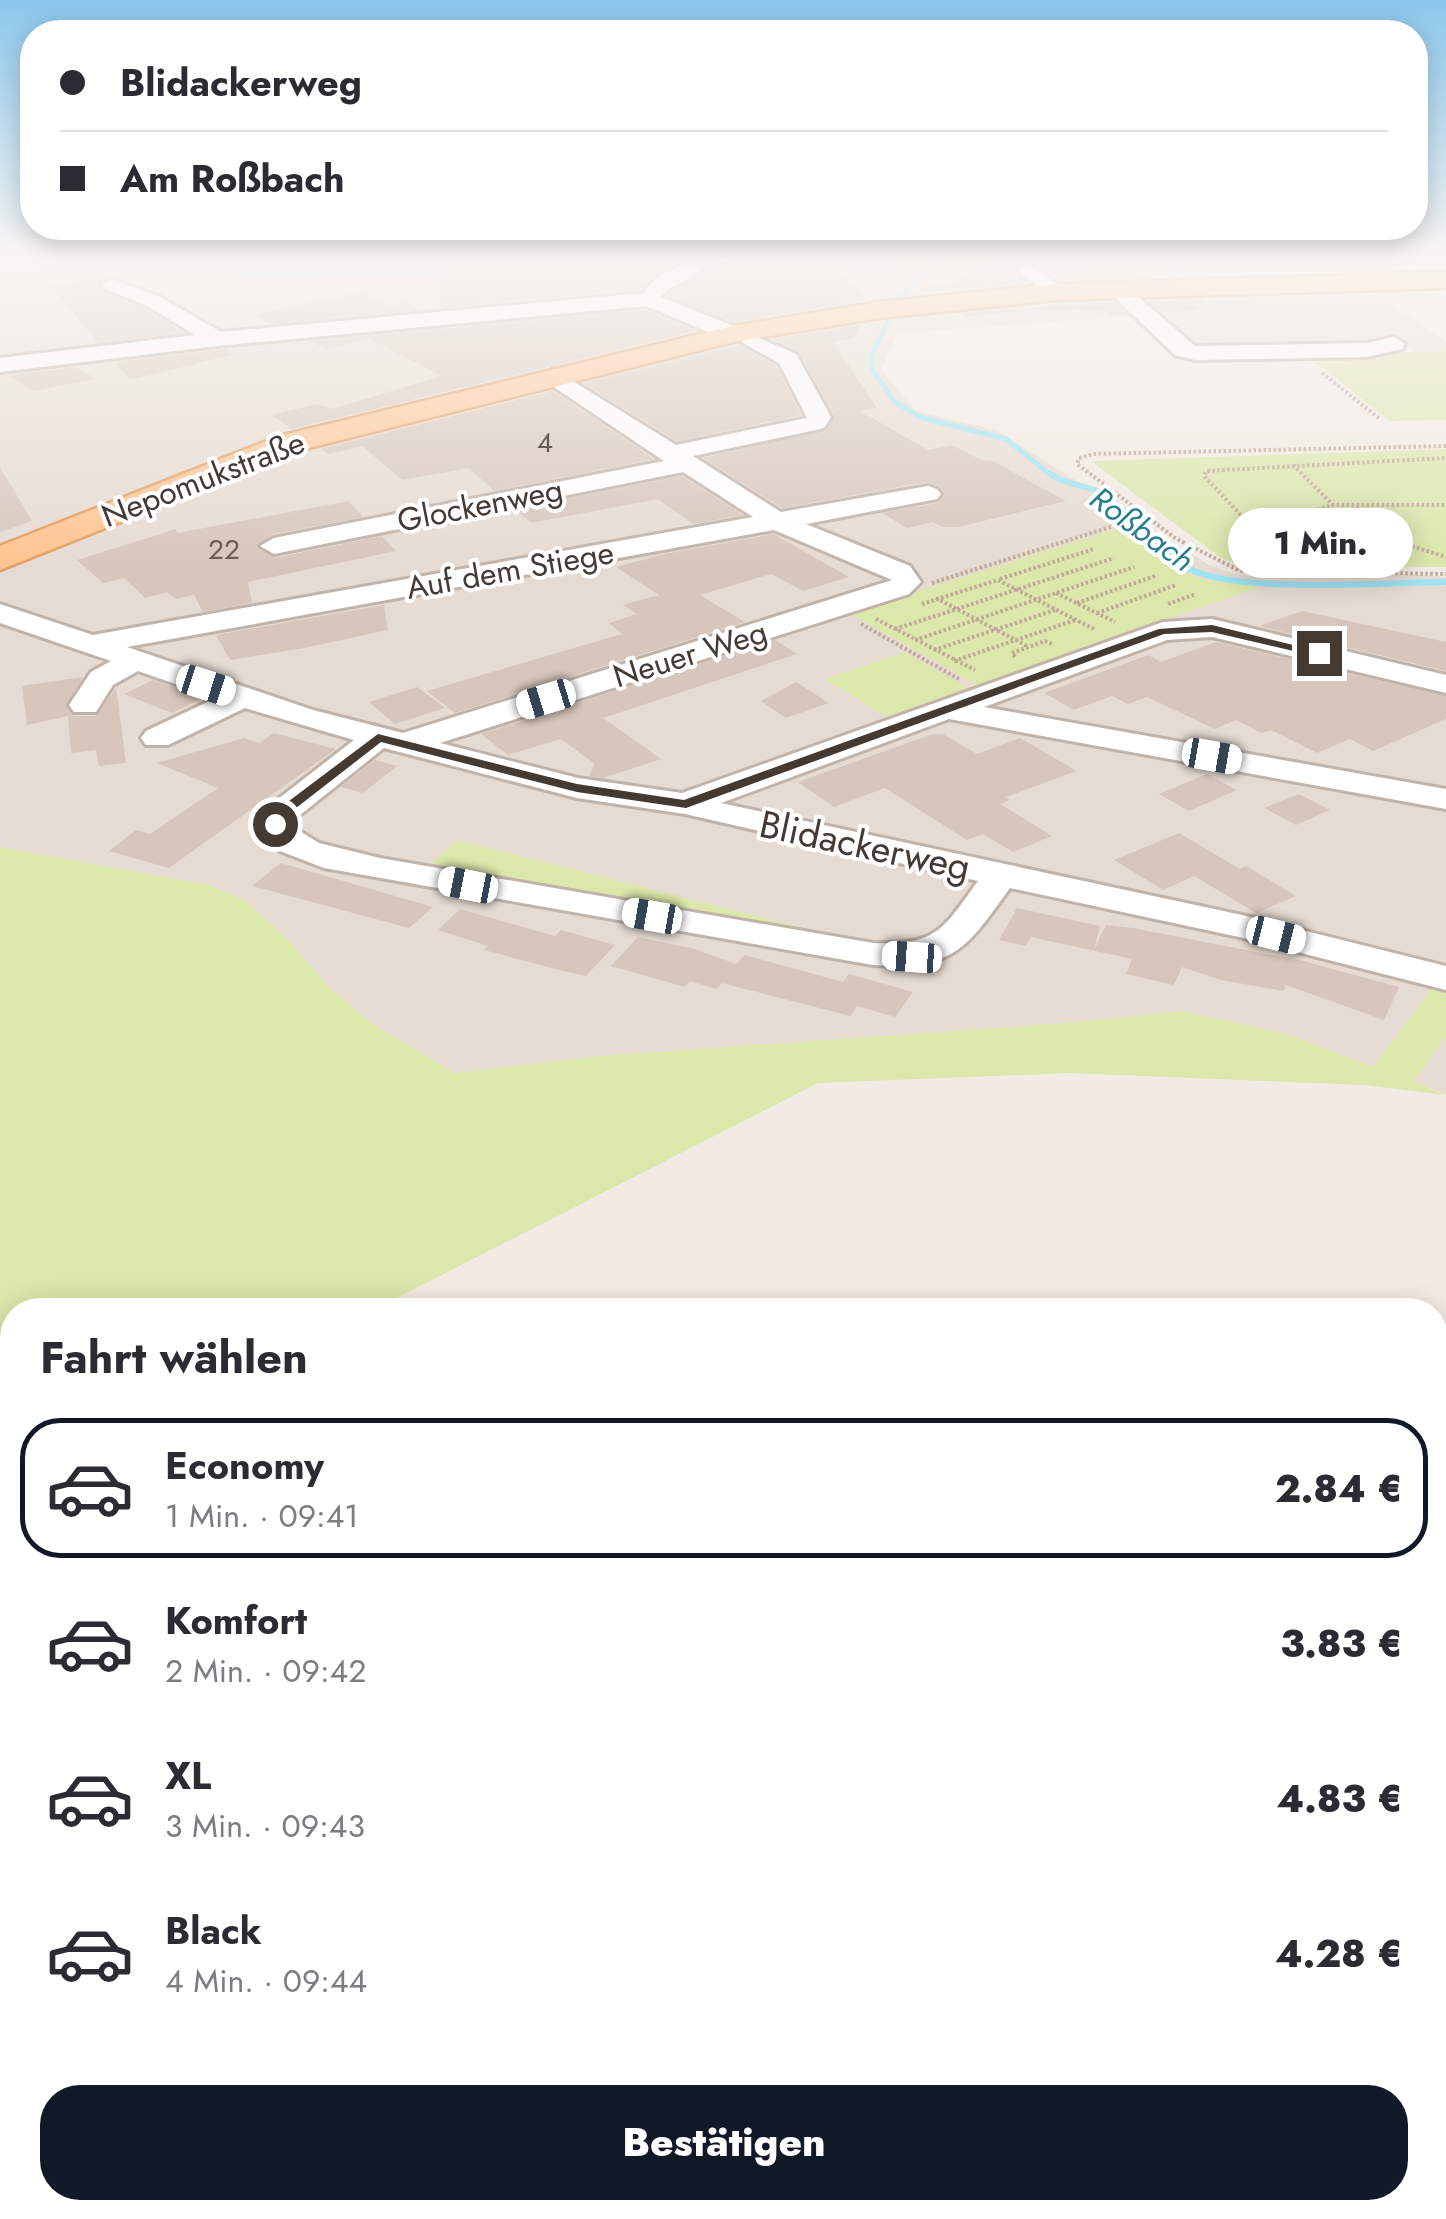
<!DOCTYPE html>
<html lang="de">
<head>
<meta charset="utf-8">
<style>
  :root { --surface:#fff; --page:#f2f2f3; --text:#2b2b33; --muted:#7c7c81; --line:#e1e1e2; --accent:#111827 }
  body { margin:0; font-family:Jost,sans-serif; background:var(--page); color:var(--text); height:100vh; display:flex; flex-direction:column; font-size:38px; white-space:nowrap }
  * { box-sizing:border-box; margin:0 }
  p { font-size:32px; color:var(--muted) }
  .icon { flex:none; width:55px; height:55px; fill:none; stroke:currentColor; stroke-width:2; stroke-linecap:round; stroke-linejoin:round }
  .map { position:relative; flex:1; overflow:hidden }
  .panel { position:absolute; left:0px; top:1298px; width:1448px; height:922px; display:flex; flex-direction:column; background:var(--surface); border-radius:40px 40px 0 0; box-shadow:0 5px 25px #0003 }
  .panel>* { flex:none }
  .hud { position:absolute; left:20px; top:20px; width:1408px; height:220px; border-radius:40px; box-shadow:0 5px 25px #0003; display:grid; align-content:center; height:220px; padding:0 40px; background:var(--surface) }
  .end { position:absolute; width:45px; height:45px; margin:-22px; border:12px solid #443a34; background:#fff; box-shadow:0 0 0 5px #fff }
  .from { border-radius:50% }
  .bubble { position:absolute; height:70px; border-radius:35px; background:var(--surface); box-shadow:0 5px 25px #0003; font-size:32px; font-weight:800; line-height:70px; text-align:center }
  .car { position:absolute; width:30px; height:60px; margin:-30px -15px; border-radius:12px; box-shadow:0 0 8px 2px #0007; background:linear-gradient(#fff 24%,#345 0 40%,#fff 0 76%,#345 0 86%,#fff 0) }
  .hud b { display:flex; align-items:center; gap:35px; height:95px; font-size:38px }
  .hud b+b { border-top:2px solid var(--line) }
  .hud i { width:25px; height:25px; background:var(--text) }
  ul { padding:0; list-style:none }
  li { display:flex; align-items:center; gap:30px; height:140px; margin:0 20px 15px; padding:0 20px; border:5px solid transparent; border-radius:40px }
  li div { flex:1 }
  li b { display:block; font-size:38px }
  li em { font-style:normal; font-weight:800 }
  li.current { border-color:var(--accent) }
  li>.icon { width:90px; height:90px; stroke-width:1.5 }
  h2 { padding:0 40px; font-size:45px; line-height:120px }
  .primary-button { display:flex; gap:20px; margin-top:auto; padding:20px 40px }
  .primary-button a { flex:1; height:115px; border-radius:40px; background:var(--accent); color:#fff; font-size:40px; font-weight:800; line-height:115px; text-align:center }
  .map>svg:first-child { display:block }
  .residential { fill:#e6dbd2 }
  .green { fill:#dbe7ab }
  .water { fill:#9ee3f1 }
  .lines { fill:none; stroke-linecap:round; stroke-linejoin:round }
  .stream-far1 { stroke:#9ee3f1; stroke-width:5 }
  .stream { stroke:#9ee3f1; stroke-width:6 }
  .building { fill:#d7c6bc }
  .minor-casing { stroke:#c0b3a9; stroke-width:6 }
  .major-casing { stroke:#e49c5f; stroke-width:5 }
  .path { stroke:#bfa897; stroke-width:4; stroke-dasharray:2.5 2.5; stroke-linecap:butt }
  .minor { fill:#fff; fill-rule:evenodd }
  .major { fill:#ffc490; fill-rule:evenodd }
  .route { fill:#443a34 }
  .labels { text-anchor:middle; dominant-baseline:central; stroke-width:8; stroke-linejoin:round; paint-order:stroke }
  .far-number-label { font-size:28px; fill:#695d56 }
  .far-street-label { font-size:32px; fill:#443a34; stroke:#fff }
  .far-water-label { font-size:32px; font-style:italic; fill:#277d90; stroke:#fff }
  .street-label { font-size:38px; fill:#443a34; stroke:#fff }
</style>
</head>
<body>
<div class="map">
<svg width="1446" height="2219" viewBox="0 0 1446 2219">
  <rect width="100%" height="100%" fill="#f2eae4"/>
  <!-- residential -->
  <g class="residential">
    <path d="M0 257H897L917 274 971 267 980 261H988L1000 272 1174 261 1193 281 1371 289 1446 342V351L1415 352 1408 347 1197 352 1151 315 898 333 881 370 916 411 996 430 1209 565 1234 574 1265 578 1409 574 1446 577V992L1433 988 1373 1067 1287 1034 1182 1011 1077 1022 599 1056 454 1073 371 1023 330 988 284 936 244 900 209 885 0 847Z"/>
    <path d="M1446 1036V1094L1413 1082Z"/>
  </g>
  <!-- green -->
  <g class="green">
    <path d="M897 257H984L988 261 971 267 916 274Z"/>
    <path d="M1446 351V420L1390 421 1306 355Z"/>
    <path d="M1446 449V567L1245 566 1221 558 1091 461Z"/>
    <path d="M1125 526C1178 575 1189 582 1262 586L977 685 849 613Z"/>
    <path d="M905 652 968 688 887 717 825 679Z"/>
    <path d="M457 840 831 935 426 868Z"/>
    <path d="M0 847 209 885 244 900 284 936 330 988 371 1023 454 1073 599 1056 1077 1022 1182 1011 1287 1034 1373 1067 1433 987 1446 992V1036L1414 1082 1446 1095 1364 1085 1070 1073 818 1083 373 1310H12V1371L0 1365Z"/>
  </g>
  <!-- water -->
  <g class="water">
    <path d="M0 1365 12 1371V1481L0 1473Z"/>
    <path d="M1435 2153 1446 2158V2219H1368L1356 2208H1435Z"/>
  </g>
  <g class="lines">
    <!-- stream-far1 -->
    <g class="stream-far1">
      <path d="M242 257 239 274 452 273"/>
      <path d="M898 299 921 277V270L943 257"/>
      <path d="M890 317 871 356 873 371 895 402 920 417 1006 439 1052 476"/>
    </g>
    <!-- stream -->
    <path class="stream" d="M1049 473C1067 487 1094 484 1112 500 1139 521 1156 549 1186 567 1233 595 1387 582 1446 582"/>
  </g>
  <!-- building -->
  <g class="building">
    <path d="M438 257H690L654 274 642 289 440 308Z"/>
    <path d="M742 257H779L770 264 833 262 868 300 734 322 667 296 703 272Z"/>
    <path d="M1058 268 1061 272 1161 269 1168 275 1179 276 1058 280 1043 269Z"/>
    <path d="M1014 271 1027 283 938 292 928 284 960 281 954 274Z"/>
    <path d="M108 277 98 284 104 292 144 308 184 333 98 343 49 284Z"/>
    <path d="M362 292 392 306 407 302 422 310 271 324 253 315Z"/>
    <path d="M1203 299 1207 303 1191 304 1199 310 1162 312 1148 301Z"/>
    <path d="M1114 302 1127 315 1110 316 1103 310H1030L966 317 962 313Z"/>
    <path d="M645 310 696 331 292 429 271 415 318 404 332 409 442 376 370 339 326 349 309 341Z"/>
    <path d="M861 325 854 338 833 342 877 408 860 411 928 450 952 445 983 461 991 460 1066 501 958 527H942L933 522 907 528 882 513 938 503 945 494 940 487 927 482 782 508 703 458 827 430 834 415 799 352 772 339Z"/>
    <path d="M739 345 776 366 801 415 677 441 583 383Z"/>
    <path d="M226 349 234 354 130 380 115 362Z"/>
    <path d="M76 367 96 379 33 391 9 375Z"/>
    <path d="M553 391 654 459 494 491 469 468 402 480 362 446 329 454 321 449Z"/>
    <path d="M0 467 32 521 0 532Z"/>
    <path d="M682 476 743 515 693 524 658 499 531 523 515 509Z"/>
    <path d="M349 501 363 517 273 534 256 547 275 558 382 536 396 551 248 582 252 603 203 612 194 595 176 599 167 592 145 598 124 578 103 583 77 560 176 529 177 533Z"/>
    <path d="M774 534 849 577 803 591 771 574 700 595 745 622 455 713 427 691 622 634 609 623 637 614 623 605 659 595 616 567 664 554Z"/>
    <path d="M384 605 388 630 304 648 230 660 216 635Z"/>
    <path d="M1302 611 1446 642V671L1259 626Z"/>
    <path d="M775 640 797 654 603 718 661 759 603 778 589 776 595 764 561 739 508 755 481 734Z"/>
    <path d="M1216 642 1446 696V719L1373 751 1350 739 1317 753 1271 730 1262 733 1236 720 1215 729 1147 697 1128 704 1112 696 1074 710 1044 693 1148 655 1161 662Z"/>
    <path d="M83 677 66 707 74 716H96L116 688 126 763 99 766 96 750 71 753 68 716 27 725 22 686Z"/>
    <path d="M153 680 203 698 172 713 124 694Z"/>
    <path d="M796 682 829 703 786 718 761 701Z"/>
    <path d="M417 687 445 708 395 724 369 702Z"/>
    <path d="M274 733 336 749 169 868 109 851 136 830 150 834 218 788 157 763 244 738 259 743Z"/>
    <path d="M943 734 977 754 1020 738 1077 771 1006 797 1010 800 1000 804 1052 836 1013 852 983 834 967 840 885 788 834 807 798 782 930 735Z"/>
    <path d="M375 760 397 766 363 793 341 787Z"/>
    <path d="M1207 774 1237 790 1189 811 1159 794Z"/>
    <path d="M1299 794 1330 810 1296 825 1264 808Z"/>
    <path d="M1179 833 1240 869 1246 866 1296 896 1256 913 1194 876 1163 890 1114 860Z"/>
    <path d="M281 863 364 887 433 907 409 928 252 886Z"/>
    <path d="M1017 908 1100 926 1094 950 1106 925 1133 928 1303 961 1399 987 1384 1020 1286 985 1284 991 1221 980 1182 967 1174 985 1126 974 1132 959 1031 937 1026 946 999 940Z"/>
    <path d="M460 909 555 936 561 930 615 945 586 976 559 970 484 950 488 946 438 930Z"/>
    <path d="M638 937 695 949 736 964 745 955 843 982 849 974 913 992 895 1017 857 1006 850 1016 722 983 716 989 690 981 685 987 611 966Z"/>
  </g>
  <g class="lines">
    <defs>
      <g id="minor">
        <path d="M700 257H738L701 269C692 283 673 281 661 297L741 329 744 334 741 339H725L646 306 217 346 0 372V358L195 335 146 305 105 289 102 285 112 279 160 297 221 332 644 293 656 277Z"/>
        <path d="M1029 264 1063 288V296H1049L1022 274 1019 270Z"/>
        <path d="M1117 283 1124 285 1195 346 1367 343 1394 337 1405 344 1402 349 1367 357 1195 360 1175 355 1110 293 1107 289Z"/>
        <path d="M752 335 796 354 831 417 824 428 816 430 693 456 781 512 928 486 937 489 941 494 937 499 806 524 910 566 921 582 909 594 440 743 578 778 682 793 1163 622 1212 619 1446 675V693L1212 637 1167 640 984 707 1446 789V809L949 719 721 803 1242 915 1446 966V990L1239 937 1010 888C965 950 955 969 873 965L324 868 280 851 258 824 269 806 354 740 245 708 168 745H146L141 738 146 731 216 698 138 671 113 685 96 712H74L69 705 91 672 111 661 0 623V604L93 635 753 517 683 472 274 554 260 546 274 538 664 461 545 381 542 376 553 369 676 445 807 418 779 363 741 342ZM774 530 892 580 403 733 313 710 127 647ZM384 748 577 798 685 814 978 881C942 930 938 945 873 943L380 858 319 843 295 828V819Z"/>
      </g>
      <path id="major" d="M1446 272V288L1056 300 879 318 733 342 301 450 0 570V546L279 436 733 326 879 302 1056 284Z"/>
    </defs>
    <!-- minor casing -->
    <use href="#minor" class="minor-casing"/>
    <!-- major casing -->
    <use href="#major" class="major-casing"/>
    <!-- path -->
    <g class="path">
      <path d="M1322 373 1380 419"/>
      <path d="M1446 446 1093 454 1079 458 1077 464 1175 538 1240 571 1446 574"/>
      <path d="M1293 465 1333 505"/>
      <path d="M1356 507 1392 540 1446 557"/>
      <path d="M1264 524 1240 514 1204 476 1206 471 1446 458"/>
      <path d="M1250 529 1333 505H1446"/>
      <path d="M1000 579 1094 549"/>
      <path d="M932 583 1123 523"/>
      <path d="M1056 593 1115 622"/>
      <path d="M936 598 1027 646"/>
      <path d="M1077 603 1155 576"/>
      <path d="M922 604 998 580 1094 629"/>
      <path d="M1168 604 1196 594"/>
      <path d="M1097 613 1176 585"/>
      <path d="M876 619 975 670"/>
      <path d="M861 624 959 679"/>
      <path d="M895 629 1114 558"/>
      <path d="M915 640 1134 567"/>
      <path d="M934 650 1055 610"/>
      <path d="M1015 657 1012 653 1045 641 1052 644"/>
      <path d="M954 661 1075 620"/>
    </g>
    <!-- minor -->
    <use href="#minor" class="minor"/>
    <!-- major -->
    <use href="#major" class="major"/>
  </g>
  <!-- sky -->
  <linearGradient id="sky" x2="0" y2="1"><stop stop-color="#8ac7ec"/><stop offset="0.45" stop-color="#f9f6f3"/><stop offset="1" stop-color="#f9f6f3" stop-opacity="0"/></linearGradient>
  <rect width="1446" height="568" fill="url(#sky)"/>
  <!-- route -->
  <path class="route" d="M1212 625 1325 653 1319 657 1212 632 1164 634 686 808 577 792 381 742 287 815 280 827 268 824 277 810 378 734 577 784 684 800 1159 629Z"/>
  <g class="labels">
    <!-- far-number labels -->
    <g class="far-number-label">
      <text x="545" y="442">4</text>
      <text x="224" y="549">22</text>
    </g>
    <!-- far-street labels -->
    <g class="far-street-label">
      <text transform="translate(203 479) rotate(-21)">Nepomukstraße</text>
      <text transform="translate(480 505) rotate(-11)">Glockenweg</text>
      <text transform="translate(510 570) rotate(-10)">Auf dem Stiege</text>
      <text transform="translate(690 654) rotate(-17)">Neuer Weg</text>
    </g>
    <!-- far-water labels -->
    <g class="far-water-label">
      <text transform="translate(1142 529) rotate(36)">Roßbach</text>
    </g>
    <!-- street labels -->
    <g class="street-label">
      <text transform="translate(865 845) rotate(12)">Blidackerweg</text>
    </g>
  </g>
</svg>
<i class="end from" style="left:275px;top:824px"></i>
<i class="end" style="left:1319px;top:653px"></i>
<div class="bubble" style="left:1228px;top:508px;width:185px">1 Min.</div>
<i class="car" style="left:206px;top:685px;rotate:108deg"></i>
<i class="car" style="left:546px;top:699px;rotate:253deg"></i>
<i class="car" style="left:1212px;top:756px;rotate:100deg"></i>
<i class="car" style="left:468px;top:885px;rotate:281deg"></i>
<i class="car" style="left:652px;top:916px;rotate:280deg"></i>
<i class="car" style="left:1276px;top:935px;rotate:104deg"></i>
<i class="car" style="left:912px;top:957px;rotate:274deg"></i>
<div class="hud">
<b><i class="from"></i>Blidackerweg</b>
<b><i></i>Am Roßbach</b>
</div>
<section class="panel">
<h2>Fahrt wählen</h2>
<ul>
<li class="current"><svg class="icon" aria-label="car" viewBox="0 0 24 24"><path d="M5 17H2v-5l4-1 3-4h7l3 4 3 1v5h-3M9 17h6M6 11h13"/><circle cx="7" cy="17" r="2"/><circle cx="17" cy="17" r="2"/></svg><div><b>Economy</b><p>1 Min. · 09:41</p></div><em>2.84 €</em></li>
<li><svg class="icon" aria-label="car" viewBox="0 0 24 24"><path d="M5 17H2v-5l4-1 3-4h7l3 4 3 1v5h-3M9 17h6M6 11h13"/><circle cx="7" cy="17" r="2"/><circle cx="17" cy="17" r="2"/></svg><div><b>Komfort</b><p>2 Min. · 09:42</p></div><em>3.83 €</em></li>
<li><svg class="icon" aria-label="car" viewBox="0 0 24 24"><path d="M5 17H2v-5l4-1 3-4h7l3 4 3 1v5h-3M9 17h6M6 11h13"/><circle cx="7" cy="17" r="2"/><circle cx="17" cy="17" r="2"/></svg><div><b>XL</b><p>3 Min. · 09:43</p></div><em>4.83 €</em></li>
<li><svg class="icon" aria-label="car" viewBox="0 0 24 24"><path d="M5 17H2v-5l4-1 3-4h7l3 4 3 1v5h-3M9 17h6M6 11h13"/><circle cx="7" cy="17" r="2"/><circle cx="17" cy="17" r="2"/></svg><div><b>Black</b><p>4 Min. · 09:44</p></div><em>4.28 €</em></li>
</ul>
<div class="primary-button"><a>Bestätigen</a></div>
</section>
</div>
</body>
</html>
